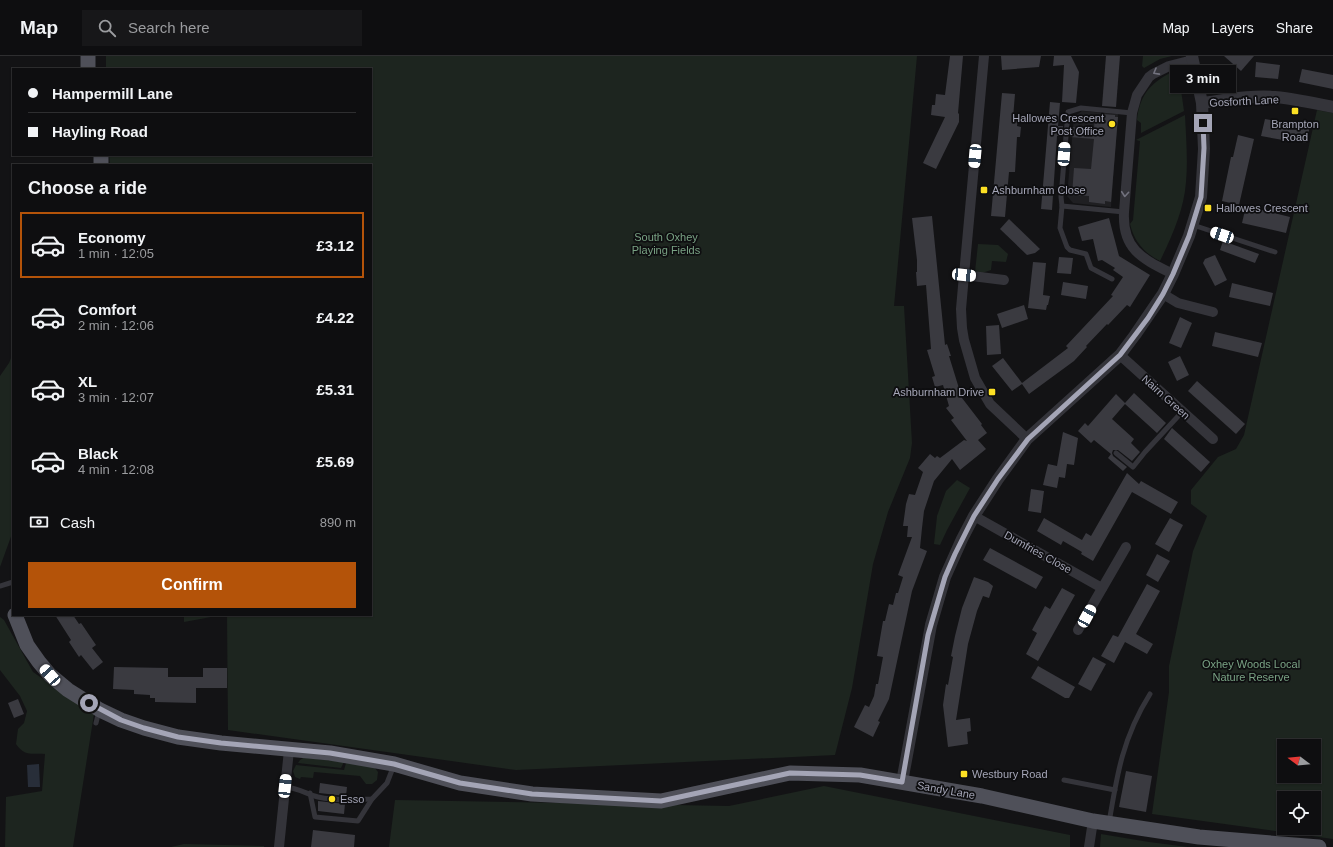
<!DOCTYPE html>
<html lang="en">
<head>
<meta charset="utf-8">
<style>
  :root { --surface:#0e0e10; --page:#171719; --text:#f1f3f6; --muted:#9b9c9f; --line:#2e2e30; --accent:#b45309 }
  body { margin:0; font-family:Arial,sans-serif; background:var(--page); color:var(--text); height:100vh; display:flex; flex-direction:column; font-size:15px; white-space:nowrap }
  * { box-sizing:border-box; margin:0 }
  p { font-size:13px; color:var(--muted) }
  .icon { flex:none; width:22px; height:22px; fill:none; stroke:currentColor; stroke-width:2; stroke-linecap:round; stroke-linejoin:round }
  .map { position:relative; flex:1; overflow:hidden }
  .panel { position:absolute; left:12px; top:108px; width:360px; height:452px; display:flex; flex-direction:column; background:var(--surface); border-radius:0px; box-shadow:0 1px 3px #0004,0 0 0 1px var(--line) }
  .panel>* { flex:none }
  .top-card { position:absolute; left:12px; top:12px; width:360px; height:88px; border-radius:0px; box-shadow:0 1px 3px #0004,0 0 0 1px var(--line); display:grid; align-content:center; height:88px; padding:0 16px; background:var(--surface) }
  .needle { width:26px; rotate:286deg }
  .tools { position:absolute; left:1277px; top:683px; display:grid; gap:8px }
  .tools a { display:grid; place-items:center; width:44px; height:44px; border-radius:0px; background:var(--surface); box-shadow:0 1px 3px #0004,0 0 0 1px var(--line); font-size:20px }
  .end { position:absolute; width:18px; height:18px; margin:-9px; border:5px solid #a4a5b6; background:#111; box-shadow:0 0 0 2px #111 }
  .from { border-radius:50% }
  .bubble { position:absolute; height:28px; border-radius:0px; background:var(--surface); box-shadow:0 1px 3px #0004,0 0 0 1px var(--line); font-size:13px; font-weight:800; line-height:28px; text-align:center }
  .car { position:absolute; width:12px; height:24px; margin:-12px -6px; border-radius:5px; box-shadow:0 0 3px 1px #0007; background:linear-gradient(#fff 24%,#345 0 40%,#fff 0 76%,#345 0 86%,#fff 0) }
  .top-card b { display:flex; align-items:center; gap:14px; height:38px; font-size:15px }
  .top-card b+b { border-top:1px solid var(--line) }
  .top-card i { width:10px; height:10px; background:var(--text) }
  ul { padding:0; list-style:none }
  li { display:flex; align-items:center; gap:12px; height:66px; margin:0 8px 6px; padding:0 8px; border:2px solid transparent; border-radius:0px }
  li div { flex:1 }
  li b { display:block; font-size:15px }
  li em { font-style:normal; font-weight:800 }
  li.on { border-color:var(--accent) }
  li>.icon { width:36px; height:36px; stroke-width:1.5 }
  h2 { padding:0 16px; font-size:18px; line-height:48px }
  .pay { display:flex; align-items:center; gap:10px; height:44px; padding:0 16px; font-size:15px }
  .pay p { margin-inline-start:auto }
  .primary-button { display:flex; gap:8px; margin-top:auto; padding:8px 16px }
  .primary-button a { flex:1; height:46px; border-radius:0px; background:var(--accent); color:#fff; font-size:16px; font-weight:800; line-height:46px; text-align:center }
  header { display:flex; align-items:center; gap:24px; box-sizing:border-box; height:56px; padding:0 20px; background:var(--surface); border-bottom:1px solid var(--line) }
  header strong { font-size:19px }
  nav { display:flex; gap:22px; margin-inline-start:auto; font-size:14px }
  .search { width:280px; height:36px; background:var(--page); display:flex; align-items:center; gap:10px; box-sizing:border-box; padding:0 14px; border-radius:0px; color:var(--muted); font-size:15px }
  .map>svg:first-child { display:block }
  .built { fill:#1f1f22 }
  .green { fill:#1d251f; fill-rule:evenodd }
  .water { fill:#282e39 }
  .building { fill:#3a3a40 }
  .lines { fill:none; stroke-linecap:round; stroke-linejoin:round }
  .service { stroke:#34343a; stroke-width:5 }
  .minor { stroke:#34343a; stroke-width:10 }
  .tertiary { stroke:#34343a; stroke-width:12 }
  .primary { stroke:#4f5059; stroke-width:15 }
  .oneway { stroke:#72727e }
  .route { stroke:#a4a5b6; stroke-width:5 }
  .poi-dot { fill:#fce024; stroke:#0e0e10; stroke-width:1.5 }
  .labels { text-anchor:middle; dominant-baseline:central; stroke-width:3.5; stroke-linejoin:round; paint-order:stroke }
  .street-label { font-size:11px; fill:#a4a5b6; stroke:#0e0e10 }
  .poi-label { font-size:11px; fill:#a4a5b6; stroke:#0e0e10; text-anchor:start }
  .park-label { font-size:11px; fill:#79a284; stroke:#0e0e10 }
</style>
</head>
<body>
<header>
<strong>Map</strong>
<div class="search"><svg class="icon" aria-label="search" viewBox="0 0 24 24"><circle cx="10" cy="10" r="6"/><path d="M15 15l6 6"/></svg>Search here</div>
<nav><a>Map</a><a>Layers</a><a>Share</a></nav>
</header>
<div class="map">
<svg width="1333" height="791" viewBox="0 0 1333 791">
  <rect width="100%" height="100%" fill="#131315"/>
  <!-- built -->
  <path class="built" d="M1082 55 1118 58 1111 151 1073 147 1067 140 1074 61Z"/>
  <!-- green -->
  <g class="green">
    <path d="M106 0H917L894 250H904L912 387 910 402 888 456 873 508 852 632 835 699 516 714 228 674 227 559H371V109H110L109 99H371V13H106Z"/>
    <path d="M1143 0H1172L1160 3 1144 12 1142 10Z"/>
    <path d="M1178 13 1184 55 1141 77V67L1137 64C1140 36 1153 25 1178 13Z"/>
    <path d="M1317 54 1333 57V783L1152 758 1169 636V610L1193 495 1207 460 1191 448V434L1218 401 1236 393 1244 379ZM1284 690H1314V720H1284ZM1284 742H1314V772H1284Z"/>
    <path d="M1185 59C1186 81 1188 104 1186 126 1184 154 1172 180 1160 205 1144 197 1134 185 1130 168L1133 164 1140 85 1136 84Z"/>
    <path d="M978 188 998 189 1008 198 1006 206 992 205 991 214 982 217 975 216Z"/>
    <path d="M13 297V475L0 511V320L9 307Z"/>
    <path d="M957 424 970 432 947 474 940 489 934 488 937 460 946 435Z"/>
    <path d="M184 559H222L184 566Z"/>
    <path d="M0 561 4 564 33 616 94 658 73 791H5L6 741 42 735 45 698C31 697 25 701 16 688L18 673 24 667 27 655 20 640 0 614Z"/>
    <path d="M303 702H307L344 706 341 712 298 707 300 704Z"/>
    <path d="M346 707 374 711 378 716 377 724 372 728H366L360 720 314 716 313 722 301 721 300 723 295 721 293 715 296 709 344 714Z"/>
    <path d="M824 730 1070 779V791H389L395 744 729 750Z"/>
    <path d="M1101 778 1149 786 1188 791H1100Z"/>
    <path d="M184 788 264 790V791H171Z"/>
  </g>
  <!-- water -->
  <path class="water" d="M39 708 40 731H28L27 709Z"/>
  <!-- building -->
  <g class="building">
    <path d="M950 0H963L958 57 959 58V66L936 113 923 107 945 61 931 59 932 49H935L936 38 945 39Z"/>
    <path d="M1001 0H1041L1039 11 1002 14Z"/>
    <path d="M1054 0H1071L1079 16 1076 47 1062 46 1064 9 1053 10Z"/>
    <path d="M1106 0H1120L1116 51 1102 50Z"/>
    <path d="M1224 0H1254L1241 15Z"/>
    <path d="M1256 6 1280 9 1278 23 1255 21Z"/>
    <path d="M1302 13 1333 19V33L1299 26Z"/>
    <path d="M1002 37 1015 38 1013 62H1018L1017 70 1021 71 1020 81H1017L1015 116H1009L1005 161 991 160Z"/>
    <path d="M1050 46 1060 47 1058 70H1063L1062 80H1057L1052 154 1041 153Z"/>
    <path d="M1102 58 1115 59V61H1118L1111 146 1105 145V148L1089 146V140L1072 139 1074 112 1091 113 1094 83 1070 81 1071 71 1094 73 1095 59 1101 60Z"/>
    <path d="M1265 63 1287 67V65L1310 70 1306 87 1283 82V84L1261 80Z"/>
    <path d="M1238 79 1254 83 1239 149 1222 145 1231 101H1233Z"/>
    <path d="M1246 150 1290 161 1286 177 1242 167Z"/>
    <path d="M932 160 945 289 947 288 951 300H949L962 342 982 368 981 369 987 377 978 384 986 393 960 414 952 403 934 425 924 455 922 472 920 492 927 495 912 535 889 643 878 665 880 666 873 681 854 671 865 649 869 651 874 640 876 628H878L883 601 877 600 883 565H885L889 548 893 549 896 537H898L903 521 898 519 912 481H907L908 470H903L906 448 909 438 915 439 923 416 918 412 930 398 935 402 937 400 940 402 964 384 967 385 951 364 954 362 946 352 949 350 943 329 935 331 932 321 935 320 927 294 931 293 926 229 917 230 916 216H917V204L912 162Z"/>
    <path d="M1109 162 1119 200 1150 219 1130 251 1127 249 1108 269 1107 268 1086 290 1087 291 1074 305 1029 338 1022 328 1012 335 992 310 1003 302 1022 327 1068 292 1066 290 1113 240 1111 239 1123 221 1113 214 1115 212 1102 204 1098 205 1093 183 1082 185 1078 171Z"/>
    <path d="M1009 163 1040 193 1035 197 1027 199 1000 173Z"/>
    <path d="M1223 185 1259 198 1255 207 1220 194Z"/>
    <path d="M1215 199 1227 224 1215 230 1203 207 1205 203Z"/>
    <path d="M1059 201 1073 202 1071 218 1057 217Z"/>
    <path d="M1033 206 1046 207 1043 239 1050 240 1048 249H1047L1046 254 1028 252Z"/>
    <path d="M1063 226 1088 230 1086 243 1061 239Z"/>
    <path d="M1232 227 1273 237 1270 250 1229 241Z"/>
    <path d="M1024 249 1028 263 1002 272 997 258Z"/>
    <path d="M1180 261 1192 267 1181 292 1169 287Z"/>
    <path d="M999 269 1001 298 987 299 986 270Z"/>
    <path d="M1215 276 1262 287 1258 301 1212 290Z"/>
    <path d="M1180 300 1189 319 1177 325 1168 306Z"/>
    <path d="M1197 325 1245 368 1236 378 1188 335Z"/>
    <path d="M1134 337 1166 367 1157 377 1125 348 1112 363 1134 383 1131 387 1140 396 1132 405 1118 394H1113L1112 397 1113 400 1127 411 1123 415 1108 402 1111 398 1094 384 1091 387 1078 375 1085 367 1088 370 1116 338 1125 347Z"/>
    <path d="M1172 372 1210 406 1201 416 1164 383Z"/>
    <path d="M1063 376 1078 382 1074 409 1067 408 1065 422 1059 421 1057 432 1043 429 1048 408 1057 410Z"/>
    <path d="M1127 417 1139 428 1141 425 1178 446 1171 458 1132 436 1093 505 1081 498 1082 496 1063 485 1061 489 1037 475 1044 462 1082 484 1086 477 1091 480Z"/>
    <path d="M1031 433 1044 435 1041 457 1028 455Z"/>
    <path d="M1170 462 1183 469 1169 496 1155 488Z"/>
    <path d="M990 492 1043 521 1036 533 983 504Z"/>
    <path d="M1157 498 1170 505 1158 526 1146 519Z"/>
    <path d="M974 521 988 526 993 530 989 542 983 540 977 555 968 588 956 664 970 662 971 675 967 676 968 688 948 691 943 649 946 628 948 629 953 601 951 600 955 580 962 552Z"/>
    <path d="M1147 528 1160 535 1136 578 1153 588 1147 598 1125 586 1114 607 1101 600 1113 579 1118 581Z"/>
    <path d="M1062 532 1075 539 1038 605 1026 598 1037 577 1032 574 1045 550 1050 553Z"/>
    <path d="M55 559H73L79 568 81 567 96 589 92 592 103 606 93 614 81 599 79 601 69 586 71 584Z"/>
    <path d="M1093 601 1106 608 1091 635 1078 628Z"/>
    <path d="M1038 610 1075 631 1069 642H1065L1031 622Z"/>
    <path d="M114 611 168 612V621H203V612H227V632H196V647L155 646V642H150V639L134 638V634L113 633Z"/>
    <path d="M18 643 24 658 14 662 8 647Z"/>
    <path d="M1126 715 1152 720 1146 756 1119 751Z"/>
    <path d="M320 727 347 731 346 740 319 737Z"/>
    <path d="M318 745 345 748 344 758 318 755Z"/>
    <path d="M313 774 355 779 354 791H311Z"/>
  </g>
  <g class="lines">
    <!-- service -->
    <g class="service">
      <path d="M1062 150 1060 172 1067 191 1070 194 1086 198 1091 212 1112 223"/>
      <path d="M1124 156 1062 150 1061 141 1068 56 1081 52 1132 57"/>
      <path d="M1193 169 1275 196"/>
      <path d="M1116 397 1133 411 1145 396 1182 356"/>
      <path d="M0 530 13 526"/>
      <path d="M96 667 99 655"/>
      <path d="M1064 724 1115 734"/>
      <path d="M285 731C299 732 306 738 318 741 335 745 355 744 372 743L387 727 394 709"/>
      <path d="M310 737 315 761 358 765 372 743"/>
      <path d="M1109 767C1117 718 1123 681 1150 638"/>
    </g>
    <!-- minor -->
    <g class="minor">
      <path d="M984 0 964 219 961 253 962 272 964 284 975 322 990 348 1027 383"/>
      <path d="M1173 218C1143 203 1122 194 1124 156L1132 57 1137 39 1149 21 1153 18 1169 10 1193 4"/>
      <path d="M964 219 1004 224"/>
      <path d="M1163 238 1178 247 1213 256"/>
      <path d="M1120 299 1213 383"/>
      <path d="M974 460 1102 532"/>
      <path d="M1078 574 1126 491"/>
      <path d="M279 791 289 694"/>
      <path d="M1089 791 1093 765"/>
    </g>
    <!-- tertiary -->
    <g class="tertiary">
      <path d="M1202 47C1226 44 1251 39 1275 41 1295 43 1314 47 1333 51"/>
      <path d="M902 726 931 569 945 521 962 483 974 460 998 423 1027 383 1120 299 1135 279 1163 238 1173 218 1189 180 1201 141 1204 93 1202 47 1192 0"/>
    </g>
    <!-- primary -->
    <g class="primary">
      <path d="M88 0V13"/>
      <path d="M101 99V109"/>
      <path d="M15 559 27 589 39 606 50 619 68 634 100 654 121 664 144 672 178 681 221 687 330 697 394 708 460 727 532 738 661 745 790 717 860 719 982 740 1093 765 1199 781 1319 791"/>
    </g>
  </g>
  <!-- one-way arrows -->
  <defs><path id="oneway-chevron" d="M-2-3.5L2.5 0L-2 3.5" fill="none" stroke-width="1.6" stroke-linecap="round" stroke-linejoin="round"/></defs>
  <g class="oneway">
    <use href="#oneway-chevron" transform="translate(1156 16) rotate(151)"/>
    <use href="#oneway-chevron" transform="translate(1125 138) rotate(95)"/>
  </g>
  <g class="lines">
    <!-- route -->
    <path class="route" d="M89 647 121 664 144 672 178 681 221 687 330 697 394 708 460 727 532 738 661 745 790 717 860 719 902 726 928 579 945 521 955 498 974 460 998 423 1028 383 1120 299 1148 262 1163 238 1173 218 1189 180 1201 141 1204 92 1203 67"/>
  </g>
  <!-- markers -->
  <g class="poi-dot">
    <rect x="1291" y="51" width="8" height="8" rx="2"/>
    <circle cx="1112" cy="68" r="4"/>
    <rect x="980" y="130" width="8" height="8" rx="2"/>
    <rect x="1204" y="148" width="8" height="8" rx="2"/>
    <rect x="988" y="332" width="8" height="8" rx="2"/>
    <rect x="960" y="714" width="8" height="8" rx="2"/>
    <circle cx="332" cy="743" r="4"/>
  </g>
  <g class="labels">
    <!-- street labels -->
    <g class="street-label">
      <text transform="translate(1244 45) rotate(-3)">Gosforth Lane</text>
      <text transform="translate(1166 341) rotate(42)">Nairn Green</text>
      <text transform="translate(1038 496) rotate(29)">Dumfries Close</text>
      <text transform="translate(946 734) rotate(10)">Sandy Lane</text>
    </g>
    <!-- poi labels -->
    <g class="poi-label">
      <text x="1104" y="62" text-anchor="end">Hallowes Crescent<tspan x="1104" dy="13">Post Office</tspan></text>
      <text x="1295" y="68" text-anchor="middle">Brampton<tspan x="1295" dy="13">Road</tspan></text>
      <text x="992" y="134">Ashburnham Close</text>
      <text x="1216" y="152">Hallowes Crescent</text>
      <text x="984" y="336" text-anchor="end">Ashburnham Drive</text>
      <text x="972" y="718">Westbury Road</text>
      <text x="340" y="743">Esso</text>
    </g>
    <!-- park labels -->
    <g class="park-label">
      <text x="666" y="181">South Oxhey<tspan x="666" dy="13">Playing Fields</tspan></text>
      <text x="1251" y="608">Oxhey Woods Local<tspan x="1251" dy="13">Nature Reserve</tspan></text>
    </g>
  </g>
</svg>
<div class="tools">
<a><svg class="needle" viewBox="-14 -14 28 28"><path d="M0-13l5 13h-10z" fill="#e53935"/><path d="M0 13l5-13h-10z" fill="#9b9c9f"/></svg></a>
<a><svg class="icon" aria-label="locate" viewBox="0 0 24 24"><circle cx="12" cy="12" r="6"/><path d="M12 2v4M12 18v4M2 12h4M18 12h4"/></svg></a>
</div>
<i class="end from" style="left:89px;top:647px"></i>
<i class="end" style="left:1203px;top:67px"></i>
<div class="bubble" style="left:1170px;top:9px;width:66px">3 min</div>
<i class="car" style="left:1064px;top:98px;rotate:4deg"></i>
<i class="car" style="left:975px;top:100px;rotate:185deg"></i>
<i class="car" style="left:1222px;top:179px;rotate:289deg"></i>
<i class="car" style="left:964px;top:219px;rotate:96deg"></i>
<i class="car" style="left:1087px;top:560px;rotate:29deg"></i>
<i class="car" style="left:50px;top:619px;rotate:318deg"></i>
<i class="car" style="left:285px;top:730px;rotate:6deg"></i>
<div class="top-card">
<b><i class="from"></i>Hampermill Lane</b>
<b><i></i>Hayling Road</b>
</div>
<section class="panel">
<h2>Choose a ride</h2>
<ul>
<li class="on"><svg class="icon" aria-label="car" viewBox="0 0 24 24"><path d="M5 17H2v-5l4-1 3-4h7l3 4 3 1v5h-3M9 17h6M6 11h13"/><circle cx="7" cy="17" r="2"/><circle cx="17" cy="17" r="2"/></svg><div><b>Economy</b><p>1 min · 12:05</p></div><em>£3.12</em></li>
<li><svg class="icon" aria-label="car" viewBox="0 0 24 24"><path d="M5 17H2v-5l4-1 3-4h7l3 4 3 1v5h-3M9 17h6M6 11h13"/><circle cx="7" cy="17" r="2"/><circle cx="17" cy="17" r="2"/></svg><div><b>Comfort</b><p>2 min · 12:06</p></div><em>£4.22</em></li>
<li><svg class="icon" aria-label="car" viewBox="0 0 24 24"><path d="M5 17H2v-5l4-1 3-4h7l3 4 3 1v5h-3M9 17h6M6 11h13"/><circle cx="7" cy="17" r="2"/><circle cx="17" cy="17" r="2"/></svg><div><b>XL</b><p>3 min · 12:07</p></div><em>£5.31</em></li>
<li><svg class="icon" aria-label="car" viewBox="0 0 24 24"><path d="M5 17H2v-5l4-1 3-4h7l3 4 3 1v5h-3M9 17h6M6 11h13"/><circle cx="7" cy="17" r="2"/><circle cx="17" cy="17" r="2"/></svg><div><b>Black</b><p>4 min · 12:08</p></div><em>£5.69</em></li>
</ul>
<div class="pay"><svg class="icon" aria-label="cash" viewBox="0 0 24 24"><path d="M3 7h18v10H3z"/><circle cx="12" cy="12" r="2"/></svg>Cash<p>890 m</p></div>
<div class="primary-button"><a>Confirm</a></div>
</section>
</div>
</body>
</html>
